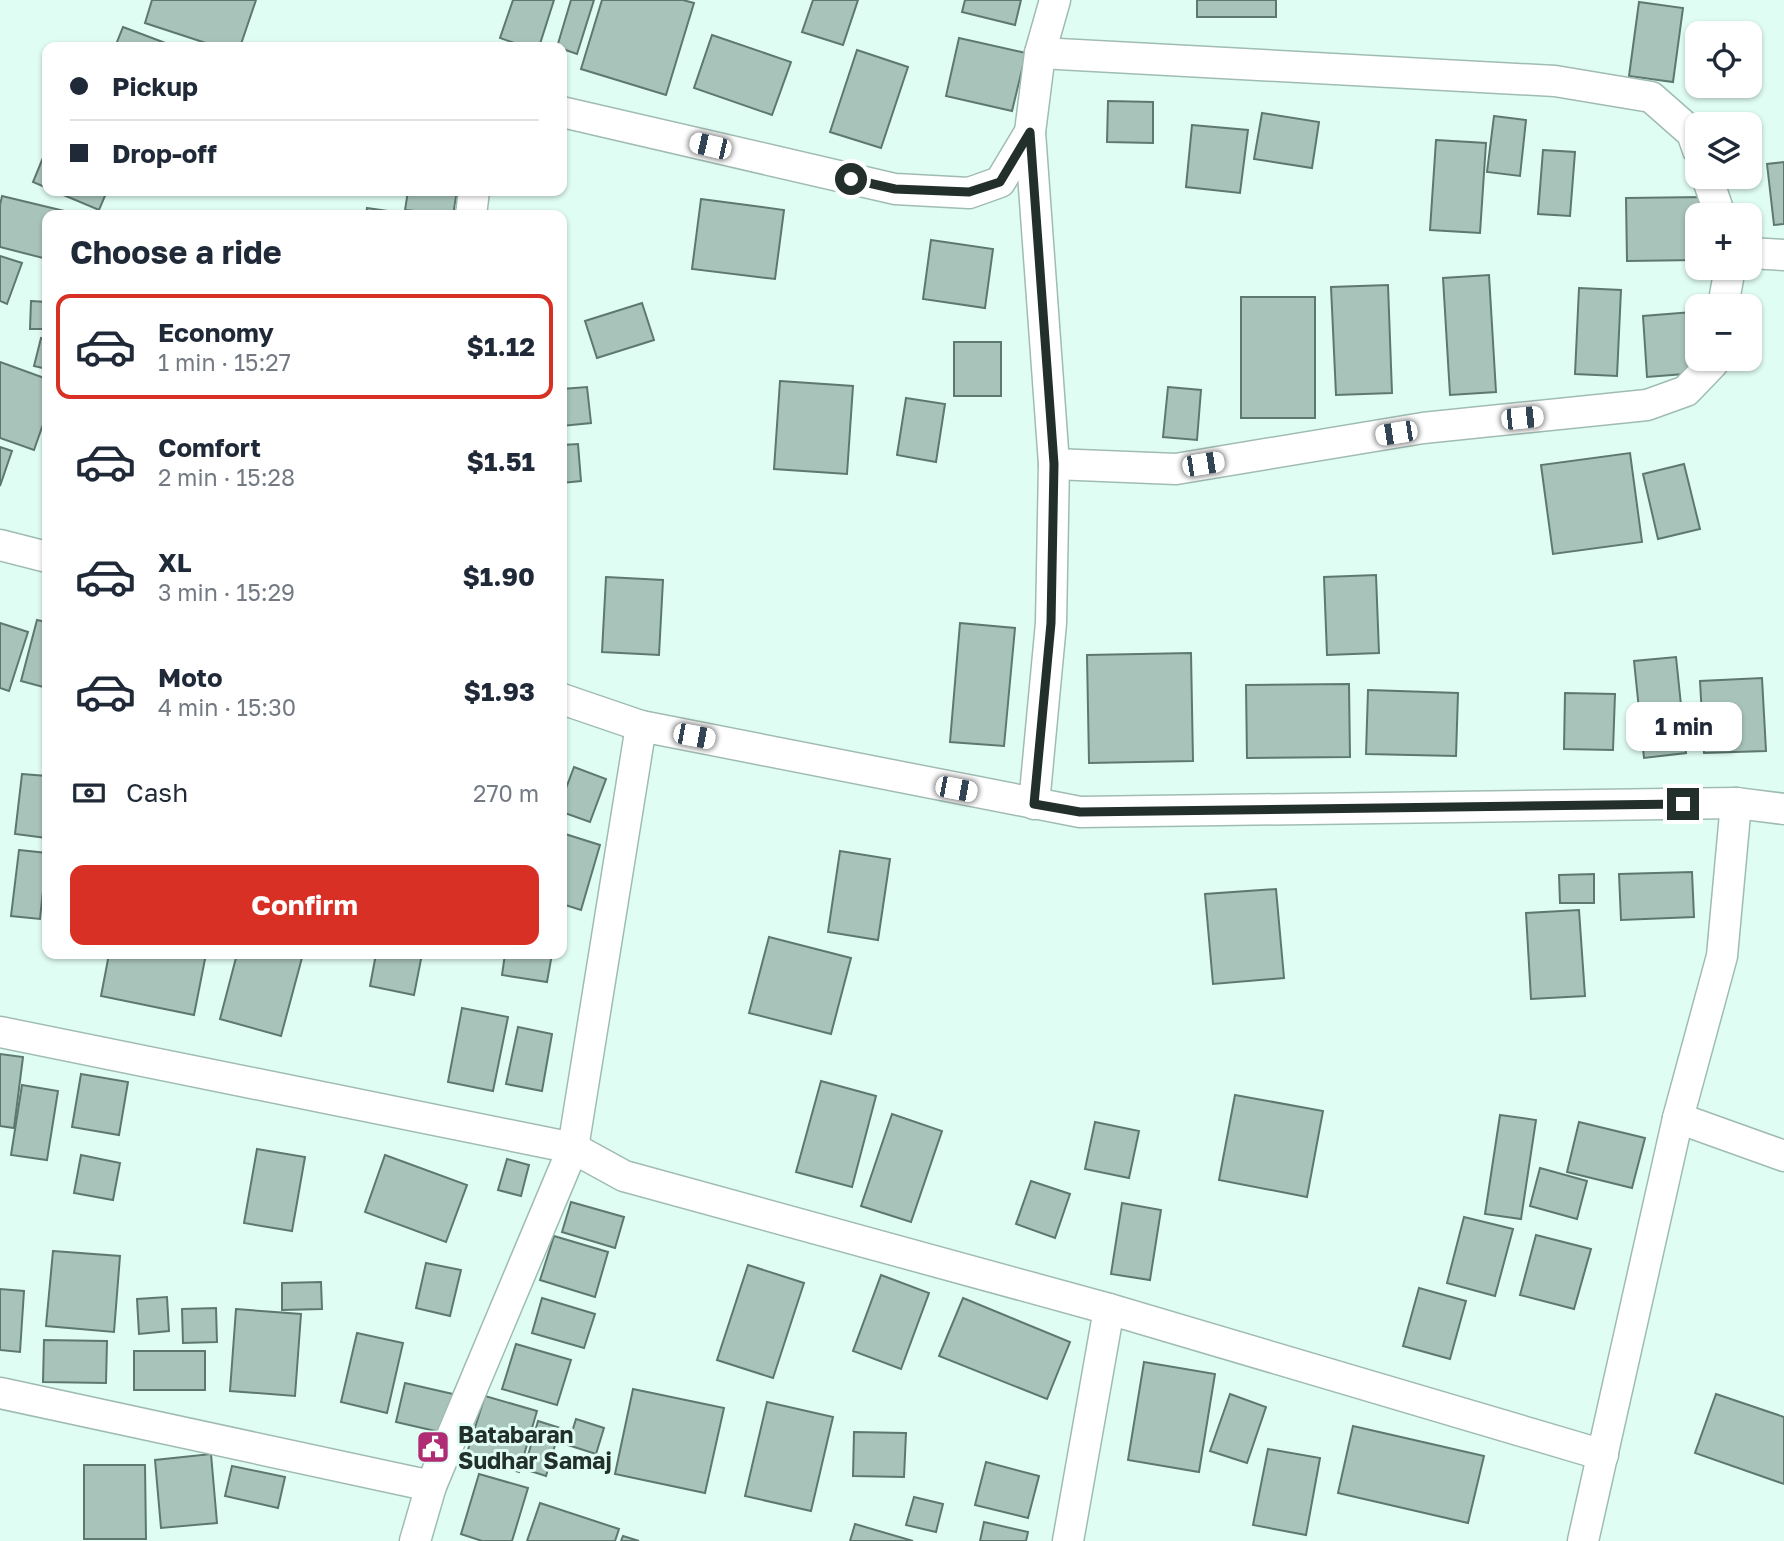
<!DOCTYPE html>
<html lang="en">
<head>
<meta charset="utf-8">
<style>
  :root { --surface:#fff; --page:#f2f2f3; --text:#1f2937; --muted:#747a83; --line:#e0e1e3; --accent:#d93025 }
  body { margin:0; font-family:"Golos Text",sans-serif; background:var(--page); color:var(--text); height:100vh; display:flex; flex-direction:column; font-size:26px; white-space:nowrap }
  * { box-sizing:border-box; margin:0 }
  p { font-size:23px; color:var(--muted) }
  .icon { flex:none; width:38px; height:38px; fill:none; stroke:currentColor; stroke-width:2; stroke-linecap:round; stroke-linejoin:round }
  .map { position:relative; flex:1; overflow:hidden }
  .side { position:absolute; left:42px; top:210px; width:525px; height:749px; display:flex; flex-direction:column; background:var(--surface); border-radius:14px; box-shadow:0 2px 5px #0004 }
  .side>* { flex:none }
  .hud { position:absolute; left:42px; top:42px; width:525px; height:154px; border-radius:14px; box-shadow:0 2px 5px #0004; display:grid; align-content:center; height:154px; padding:0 28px; background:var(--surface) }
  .fabs { position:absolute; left:1685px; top:21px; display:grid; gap:14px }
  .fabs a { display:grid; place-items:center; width:77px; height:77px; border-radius:14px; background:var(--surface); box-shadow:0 2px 5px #0004; font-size:35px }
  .end { position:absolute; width:32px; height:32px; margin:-16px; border:9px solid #232f2b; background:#fff; box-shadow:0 0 0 4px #fff }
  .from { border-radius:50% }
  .bubble { position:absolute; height:49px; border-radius:14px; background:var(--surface); box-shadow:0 2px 5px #0004; font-size:23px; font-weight:700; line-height:49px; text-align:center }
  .car { position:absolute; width:21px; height:42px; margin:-21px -10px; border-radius:9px; box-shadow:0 0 5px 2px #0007; background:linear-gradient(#fff 24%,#345 0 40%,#fff 0 76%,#345 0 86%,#fff 0) }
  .hud b { display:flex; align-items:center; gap:24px; height:66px; font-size:26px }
  .hud b+b { border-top:2px solid var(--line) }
  .hud i { width:18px; height:18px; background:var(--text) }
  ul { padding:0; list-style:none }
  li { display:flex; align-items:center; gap:21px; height:105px; margin:0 14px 10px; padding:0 14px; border:4px solid transparent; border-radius:14px }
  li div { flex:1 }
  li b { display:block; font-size:26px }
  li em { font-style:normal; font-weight:700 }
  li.on { border-color:var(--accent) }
  li>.icon { width:63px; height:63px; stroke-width:1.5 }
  h2 { padding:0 28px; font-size:32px; line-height:84px }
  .pay { display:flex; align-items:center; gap:18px; height:77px; padding:0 28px; font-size:26px }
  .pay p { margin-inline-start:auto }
  .primary-button { display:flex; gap:14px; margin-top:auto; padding:14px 28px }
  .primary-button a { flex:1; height:80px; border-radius:14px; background:var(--accent); color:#fff; font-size:28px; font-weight:700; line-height:80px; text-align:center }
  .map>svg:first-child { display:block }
  .building { fill:#a8c4ba; stroke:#5e786f; stroke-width:2 }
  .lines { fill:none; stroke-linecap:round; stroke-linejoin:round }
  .street-casing { stroke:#a0bcb2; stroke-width:33 }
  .street { stroke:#fff; stroke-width:30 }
  .route { stroke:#232f2b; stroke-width:9 }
  .labels { text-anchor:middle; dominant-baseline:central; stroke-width:6; stroke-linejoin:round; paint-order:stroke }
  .poi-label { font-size:23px; font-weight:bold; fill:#232f2b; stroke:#e0fdf3; text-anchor:start }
</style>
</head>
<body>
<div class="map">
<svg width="1784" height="1541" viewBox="0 0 1784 1541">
  <rect width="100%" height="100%" fill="#e0fdf3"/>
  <!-- building -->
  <g class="building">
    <path d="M152 0H256L240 47H218L145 23Z"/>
    <path d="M513 0H554L539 47H526L500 38Z"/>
    <path d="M571 0H594L577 54 557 47Z"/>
    <path d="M602 0H683L694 3 666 95 581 69Z"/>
    <path d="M813 0H858L843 45 802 32Z"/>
    <path d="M965 0H1021L1015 25 962 12Z"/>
    <rect x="1197" y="0" width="79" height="17"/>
    <path d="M1639 2 1683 8 1673 82 1629 76Z"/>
    <path d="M123 27 176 47H115Z"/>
    <path d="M712 35 791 62 772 115 694 88Z"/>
    <path d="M959 38 1026 53 1012 111 946 96Z"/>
    <path d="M857 50 908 67 881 148 830 132Z"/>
    <path d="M1108 101 1153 102V143L1107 142Z"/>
    <path d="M1262 113 1319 122 1312 168 1254 159Z"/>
    <path d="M1494 116 1526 120 1520 176 1487 172Z"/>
    <path d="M1192 125 1248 130 1240 193 1186 187Z"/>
    <path d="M1436 140 1486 143 1480 233 1430 230Z"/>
    <path d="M47 148V188L33 182Z"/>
    <path d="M1543 150 1575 152 1570 216 1538 214Z"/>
    <path d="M1784 162V224L1774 225 1767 164Z"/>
    <path d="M54 191H107L99 210Z"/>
    <path d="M408 191H457L453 215 405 210Z"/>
    <path d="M2 196 81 215H47V259L0 247V205Z"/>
    <path d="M1703 197V215H1698V260L1627 261 1626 198Z"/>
    <path d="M701 199 784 210 775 279 692 269Z"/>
    <path d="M367 208 410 214V215H366Z"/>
    <path d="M931 240 993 249 985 308 923 299Z"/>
    <path d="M0 256 22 263 7 304 0 301Z"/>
    <path d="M1489 275 1496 392 1450 395 1443 278Z"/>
    <path d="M1388 285 1392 393 1336 395 1331 287Z"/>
    <path d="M1579 288 1621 290 1617 376 1575 374Z"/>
    <rect x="1241" y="297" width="74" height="121"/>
    <path d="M31 301 47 302V329H30Z"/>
    <path d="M642 303 654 340 597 358 585 321Z"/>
    <path d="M1692 312 1697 373 1647 377 1643 316Z"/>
    <path d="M41 338 47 340V369L34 366Z"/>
    <rect x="954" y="342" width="47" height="54"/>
    <path d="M0 362 47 379V413L34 450 0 438Z"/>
    <path d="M780 381 853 386 847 474 774 469Z"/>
    <path d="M587 387 591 423 562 426V389Z"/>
    <path d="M1168 387 1201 390 1197 440 1163 437Z"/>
    <path d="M906 398 945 404 936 462 897 455Z"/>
    <path d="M578 444 581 481 562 483V445Z"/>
    <path d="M0 447 12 451 0 486Z"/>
    <path d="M1630 453 1642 542 1553 554 1541 465Z"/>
    <path d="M1684 464 1700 529 1658 539 1643 474Z"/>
    <path d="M1376 575 1379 653 1327 655 1324 577Z"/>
    <path d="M606 577 663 580 659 655 602 652Z"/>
    <path d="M37 620 47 622V688L21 681Z"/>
    <path d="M0 623 28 632 9 691 0 688Z"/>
    <path d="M960 623 1015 628 1004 746 950 742Z"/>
    <path d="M1191 653 1193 761 1089 763 1087 655Z"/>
    <path d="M1676 657 1686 753 1644 758 1634 661Z"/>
    <path d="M1762 678 1766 751 1704 753 1700 681Z"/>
    <path d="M1349 684 1350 757 1247 758 1246 685Z"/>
    <path d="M1368 690 1458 693 1456 756 1366 754Z"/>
    <path d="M1565 693 1615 694 1613 750 1564 749Z"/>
    <path d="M574 767 606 779 590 822 562 812V799Z"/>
    <path d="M22 774 47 776V838L15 834Z"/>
    <path d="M562 833 600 845 581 910 562 904Z"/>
    <path d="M19 850 47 853 40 919 11 916Z"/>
    <path d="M840 851 890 859 878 940 828 932Z"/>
    <path d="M1692 872 1694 917 1621 920 1619 874Z"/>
    <path d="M1594 874V903H1560L1559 875Z"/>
    <path d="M1276 889 1284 978 1213 984 1205 894Z"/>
    <path d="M1579 910 1585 996 1531 999 1526 913Z"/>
    <path d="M769 937 851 958 831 1034 749 1013Z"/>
    <path d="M109 954H206L194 1015 101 996Z"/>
    <path d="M237 954H303L281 1036 220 1019Z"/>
    <path d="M376 954H422L414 995 370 986Z"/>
    <path d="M505 954H552L547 982 502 975Z"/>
    <path d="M462 1008 508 1017 493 1091 448 1082Z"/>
    <path d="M518 1027 552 1034 542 1091 506 1084Z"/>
    <path d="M0 1054 23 1057 14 1128 0 1126Z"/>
    <path d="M81 1074 128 1082 119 1135 72 1127Z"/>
    <path d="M821 1081 876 1096 852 1187 796 1172Z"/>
    <path d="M22 1085 58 1091 47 1160 11 1155Z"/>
    <path d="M1235 1095 1323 1111 1307 1197 1219 1180Z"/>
    <path d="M892 1114 942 1131 911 1222 861 1206Z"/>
    <path d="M1500 1115 1536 1120 1521 1219 1485 1214Z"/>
    <path d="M1095 1122 1139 1131 1129 1178 1085 1169Z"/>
    <path d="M1579 1122 1645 1138 1632 1188 1567 1172Z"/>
    <path d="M257 1149 305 1157 292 1231 244 1223Z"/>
    <path d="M81 1155 120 1163 113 1200 74 1193Z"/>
    <path d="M385 1155 467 1185 446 1242 365 1212Z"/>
    <path d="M507 1159 529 1165 521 1196 498 1190Z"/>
    <path d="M1540 1168 1587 1181 1577 1219 1530 1206Z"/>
    <path d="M1031 1181 1070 1194 1055 1238 1016 1224Z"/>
    <path d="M571 1202 624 1217 615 1248 562 1232Z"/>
    <path d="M1122 1203 1161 1210 1150 1280 1111 1274Z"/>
    <path d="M1464 1217 1513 1229 1495 1296 1447 1283Z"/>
    <path d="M1536 1235 1591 1249 1574 1309 1520 1295Z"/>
    <path d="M554 1236 608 1252 595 1297 540 1280Z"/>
    <path d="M53 1251 120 1256 114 1332 46 1326Z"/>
    <path d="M426 1263 461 1270 450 1316 416 1308Z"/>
    <path d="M748 1265 804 1283 773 1378 717 1360Z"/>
    <path d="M881 1275 929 1293 901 1369 853 1351Z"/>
    <path d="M321 1282 322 1309 282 1310V1283Z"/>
    <path d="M1419 1288 1466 1301 1450 1359 1403 1346Z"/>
    <path d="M0 1289 24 1291 20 1352 0 1350Z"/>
    <path d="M167 1297 169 1331 139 1334 137 1299Z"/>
    <path d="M542 1298 595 1314 584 1348 532 1333Z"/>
    <path d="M963 1298 1070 1342 1047 1399 939 1356Z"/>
    <path d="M216 1308 217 1342 183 1343 182 1309Z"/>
    <path d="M236 1309 301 1314 295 1396 230 1391Z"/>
    <path d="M357 1333 403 1343 387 1413 341 1402Z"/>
    <path d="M44 1340 107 1341 106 1383 43 1382Z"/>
    <path d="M516 1344 571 1360 557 1405 502 1389Z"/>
    <rect x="134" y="1351" width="71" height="39"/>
    <path d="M1144 1362 1215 1374 1199 1472 1128 1460Z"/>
    <path d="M405 1383 453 1394 444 1433 396 1422Z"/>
    <path d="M633 1389 724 1408 705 1493 615 1474Z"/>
    <path d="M1230 1394 1266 1407 1247 1463 1210 1451Z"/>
    <path d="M1716 1394 1784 1417V1484L1695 1453Z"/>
    <path d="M485 1396 537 1411 519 1472 466 1456Z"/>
    <path d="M767 1402 833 1417 811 1511 745 1496Z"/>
    <path d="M576 1419 604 1428 596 1454 568 1445Z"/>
    <path d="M538 1421 560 1428 546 1476 524 1469Z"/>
    <path d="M1353 1426 1484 1456 1468 1523 1338 1493Z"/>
    <path d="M854 1432 906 1433 904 1477 853 1476Z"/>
    <path d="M1268 1449 1320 1458 1306 1535 1253 1525Z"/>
    <path d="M211 1454 217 1523 161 1528 155 1460Z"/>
    <path d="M986 1462 1039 1476 1028 1518 975 1505Z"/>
    <path d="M84 1465H145L146 1539H84Z"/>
    <path d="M232 1466 285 1477 278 1508 225 1496Z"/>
    <path d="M479 1474 528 1488 512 1541H482L461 1534Z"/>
    <path d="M914 1497 943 1504 936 1532 906 1525Z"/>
    <path d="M540 1503 619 1529 615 1541H527Z"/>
    <path d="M984 1522 1028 1532 1026 1541H980Z"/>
    <path d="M855 1524 913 1541H850Z"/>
    <path d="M623 1536 639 1541H621Z"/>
  </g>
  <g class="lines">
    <defs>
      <g id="street">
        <path d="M1040 53 1555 81 1651 97 1692 133 1698 150"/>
        <path d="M562 112 895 189 969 193 1000 182 1030 132 1040 53 1055 0"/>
        <path d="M1030 132 1054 464 1051 623 1034 804"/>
        <path d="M1707 177 1720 215"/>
        <path d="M471 215 474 191"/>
        <path d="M1750 253 1784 255"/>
        <path d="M1723 306 1730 268"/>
        <path d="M1054 464 1176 469 1423 428 1647 405 1686 391 1713 363V359"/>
        <path d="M0 545 47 557"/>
        <path d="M562 699 641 726 1080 812 1736 803 1784 809"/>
        <path d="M0 1032 573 1148 624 1176 1109 1309 1603 1455"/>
        <path d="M1678 1118 1784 1156"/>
        <path d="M0 1393 431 1486"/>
        <path d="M415 1541 431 1486 573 1148 641 726"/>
        <path d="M1068 1541 1109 1309"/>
        <path d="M1583 1541 1678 1118 1722 956 1736 803"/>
      </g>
    </defs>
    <!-- street casing -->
    <use href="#street" class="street-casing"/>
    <!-- street -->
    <use href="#street" class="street"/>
  </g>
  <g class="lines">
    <!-- route -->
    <path class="route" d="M851 179 895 189 969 192 1000 182 1030 132 1054 464 1051 623 1034 804 1080 812 1683 804"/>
  </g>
  <!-- icons -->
  <defs>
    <symbol id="civic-square" viewBox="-11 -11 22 22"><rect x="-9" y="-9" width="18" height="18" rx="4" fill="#af2b73" stroke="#e0fdf3"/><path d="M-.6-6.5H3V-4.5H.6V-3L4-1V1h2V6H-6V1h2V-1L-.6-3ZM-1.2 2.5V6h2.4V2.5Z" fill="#fff"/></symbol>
  </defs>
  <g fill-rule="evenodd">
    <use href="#civic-square" x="414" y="1428" width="38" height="38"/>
  </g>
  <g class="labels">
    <!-- poi labels -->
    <g class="poi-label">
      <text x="458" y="1434">Batabaran<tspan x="458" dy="26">Sudhar Samaj</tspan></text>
    </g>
  </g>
</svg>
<div class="fabs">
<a><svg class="icon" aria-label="locate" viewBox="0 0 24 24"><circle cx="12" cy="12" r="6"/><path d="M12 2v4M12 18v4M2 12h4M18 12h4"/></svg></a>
<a><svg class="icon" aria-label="layers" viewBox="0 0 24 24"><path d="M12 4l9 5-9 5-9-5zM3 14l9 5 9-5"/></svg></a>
<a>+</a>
<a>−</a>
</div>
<i class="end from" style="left:851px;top:179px"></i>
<i class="end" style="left:1683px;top:804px"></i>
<div class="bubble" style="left:1626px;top:702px;width:116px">1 min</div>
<i class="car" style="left:710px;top:146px;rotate:283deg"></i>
<i class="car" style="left:1522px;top:418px;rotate:84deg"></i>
<i class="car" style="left:1396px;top:433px;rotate:261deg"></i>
<i class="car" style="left:1203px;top:464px;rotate:81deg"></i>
<i class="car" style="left:694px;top:736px;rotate:101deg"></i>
<i class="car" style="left:956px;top:789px;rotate:101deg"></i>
<div class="hud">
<b><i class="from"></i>Pickup</b>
<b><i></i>Drop-off</b>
</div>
<section class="side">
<h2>Choose a ride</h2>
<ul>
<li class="on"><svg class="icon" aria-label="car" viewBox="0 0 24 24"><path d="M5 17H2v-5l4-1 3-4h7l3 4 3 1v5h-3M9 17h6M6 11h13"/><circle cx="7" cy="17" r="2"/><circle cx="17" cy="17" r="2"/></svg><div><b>Economy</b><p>1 min · 15:27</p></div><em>$1.12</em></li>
<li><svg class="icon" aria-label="car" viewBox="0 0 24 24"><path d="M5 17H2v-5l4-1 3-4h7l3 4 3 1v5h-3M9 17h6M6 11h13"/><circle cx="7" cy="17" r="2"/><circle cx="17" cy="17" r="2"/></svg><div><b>Comfort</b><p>2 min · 15:28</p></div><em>$1.51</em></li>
<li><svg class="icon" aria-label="car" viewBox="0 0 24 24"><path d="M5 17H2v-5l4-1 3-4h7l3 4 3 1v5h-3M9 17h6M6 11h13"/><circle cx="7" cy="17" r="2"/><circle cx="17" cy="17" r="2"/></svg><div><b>XL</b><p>3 min · 15:29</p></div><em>$1.90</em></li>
<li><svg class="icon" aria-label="car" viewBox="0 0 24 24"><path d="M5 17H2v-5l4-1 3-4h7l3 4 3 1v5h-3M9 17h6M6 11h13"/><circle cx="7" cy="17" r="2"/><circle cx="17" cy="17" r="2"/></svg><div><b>Moto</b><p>4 min · 15:30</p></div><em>$1.93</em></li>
</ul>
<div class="pay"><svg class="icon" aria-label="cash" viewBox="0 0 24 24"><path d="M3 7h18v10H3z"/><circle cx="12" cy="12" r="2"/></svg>Cash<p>270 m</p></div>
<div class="primary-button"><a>Confirm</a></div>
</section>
</div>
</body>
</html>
